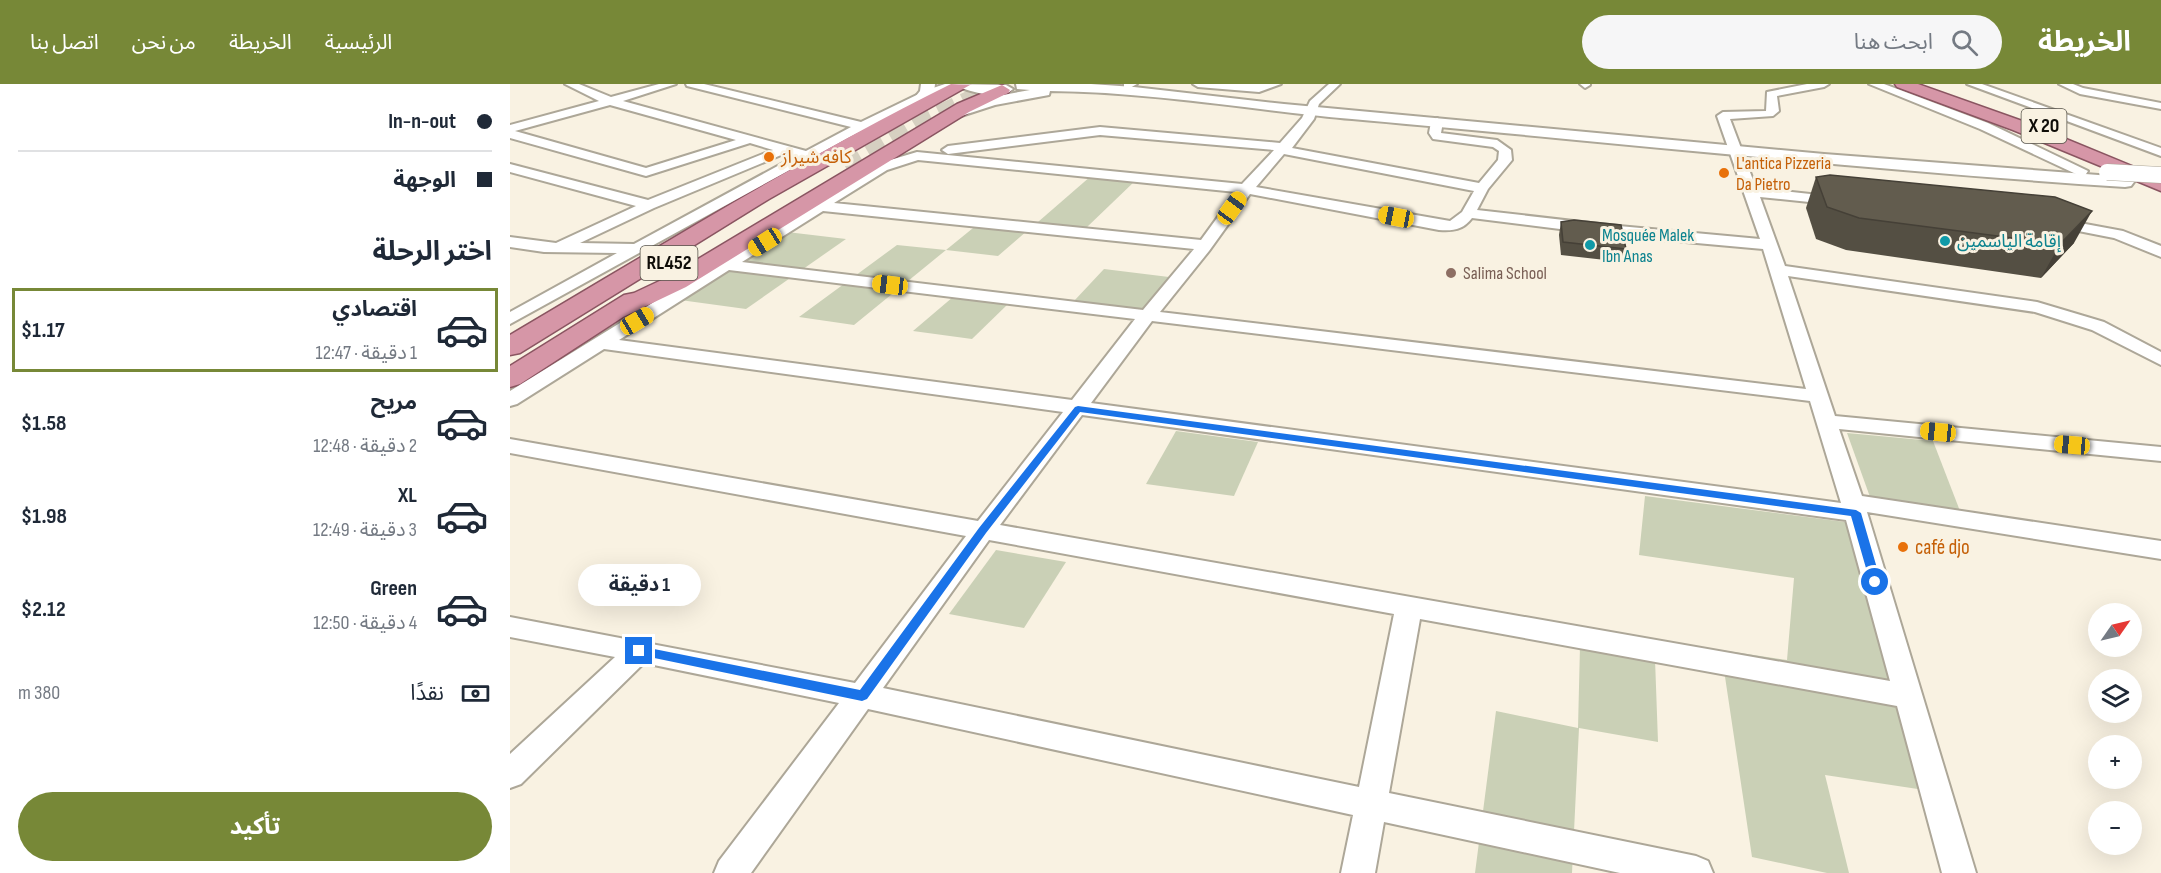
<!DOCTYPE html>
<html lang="ar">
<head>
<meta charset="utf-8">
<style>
  :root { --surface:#fff; --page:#f6f6f7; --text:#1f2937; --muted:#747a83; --line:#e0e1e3; --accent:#778837 }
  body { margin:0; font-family:"Sofia Sans Condensed","Noto Sans Arabic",sans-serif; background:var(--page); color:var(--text); direction:rtl; height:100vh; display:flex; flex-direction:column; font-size:22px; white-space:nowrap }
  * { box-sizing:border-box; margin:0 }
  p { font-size:20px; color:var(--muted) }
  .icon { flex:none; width:33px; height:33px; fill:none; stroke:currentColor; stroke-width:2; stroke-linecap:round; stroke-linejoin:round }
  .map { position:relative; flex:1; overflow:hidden; direction:ltr }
  .drawer { display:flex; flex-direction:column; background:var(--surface); width:510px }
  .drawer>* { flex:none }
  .guide { display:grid; align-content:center; height:132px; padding:0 18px; background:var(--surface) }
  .needle { width:39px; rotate:56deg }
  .fabs { position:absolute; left:1578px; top:519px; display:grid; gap:12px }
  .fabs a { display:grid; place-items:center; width:54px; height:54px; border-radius:50%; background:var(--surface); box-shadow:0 6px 24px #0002; font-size:30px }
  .end { position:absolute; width:27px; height:27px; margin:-14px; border:8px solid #1a73e8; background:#fff; box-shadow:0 0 0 3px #fff }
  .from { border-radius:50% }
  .bubble { position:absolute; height:42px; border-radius:21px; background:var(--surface); box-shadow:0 6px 24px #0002; font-size:20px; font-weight:700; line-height:42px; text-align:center; direction:rtl }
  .car { position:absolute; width:18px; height:36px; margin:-18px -9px; border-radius:8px; box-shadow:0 0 4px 2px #0007; background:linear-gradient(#f5c518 24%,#345 0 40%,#f5c518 0 76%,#345 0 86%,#f5c518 0) }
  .guide b { display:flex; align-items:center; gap:21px; height:57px; font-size:22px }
  .guide b+b { border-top:2px solid var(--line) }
  .guide i { width:15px; height:15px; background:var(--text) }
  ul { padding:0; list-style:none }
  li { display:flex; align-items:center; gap:18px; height:84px; margin:0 12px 9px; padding:0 6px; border:3px solid transparent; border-radius:0px }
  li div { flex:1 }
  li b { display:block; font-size:22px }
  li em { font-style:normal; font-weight:700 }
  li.current { border-color:var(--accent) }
  li>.icon { width:54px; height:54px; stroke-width:1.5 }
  h2 { padding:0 18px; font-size:27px; line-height:72px }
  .pay { display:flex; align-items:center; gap:15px; height:66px; padding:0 18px; font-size:22px }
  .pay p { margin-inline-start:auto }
  .action { display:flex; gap:12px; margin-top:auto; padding:12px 18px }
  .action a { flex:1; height:69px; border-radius:36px; background:var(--accent); color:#fff; font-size:24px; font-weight:700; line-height:69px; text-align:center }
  header { display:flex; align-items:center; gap:36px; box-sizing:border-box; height:84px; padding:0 30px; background:var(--accent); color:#fff }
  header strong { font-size:28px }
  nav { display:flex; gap:33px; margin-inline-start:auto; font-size:21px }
  .search { width:420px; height:54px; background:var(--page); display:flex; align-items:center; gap:15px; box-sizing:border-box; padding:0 21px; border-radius:33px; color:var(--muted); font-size:22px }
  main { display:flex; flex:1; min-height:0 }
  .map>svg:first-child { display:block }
  .green { fill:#cad0b6 }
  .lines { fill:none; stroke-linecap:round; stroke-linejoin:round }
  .trunk-tunnel { stroke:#d6d0c1; stroke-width:18; stroke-dasharray:18 9; stroke-linecap:butt }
  .minor-casing { stroke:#ada798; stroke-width:4 }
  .tertiary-casing { stroke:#ada798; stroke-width:4 }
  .trunk-casing { stroke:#8a5561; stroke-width:3 }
  .minor { fill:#fff; fill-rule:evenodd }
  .tertiary { fill:#fff; fill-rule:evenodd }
  .trunk { fill:#d696a7; fill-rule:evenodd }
  .tertiary-bridge-casing { stroke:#ada798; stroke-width:17; stroke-linecap:butt }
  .tertiary-bridge { stroke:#fff; stroke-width:16 }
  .wall { fill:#544f43 }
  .shaded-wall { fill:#454037 }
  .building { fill:#625c4e; stroke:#454037; stroke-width:1.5 }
  .route { fill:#1a73e8 }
  .food-dot { fill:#e8710a; stroke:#f9f2e2; stroke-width:2 }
  .culture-dot { fill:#0f9aa8; stroke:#f9f2e2; stroke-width:2 }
  .education-dot { fill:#8d6e63; stroke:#f9f2e2; stroke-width:2 }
  .labels { text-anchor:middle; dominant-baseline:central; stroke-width:6; stroke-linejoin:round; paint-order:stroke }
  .far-food-label { font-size:18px; fill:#c56008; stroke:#f9f2e2; text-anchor:start }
  .far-culture-label { font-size:18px; fill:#0d838f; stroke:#f9f2e2; text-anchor:start }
  .far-education-label { font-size:18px; fill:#785e54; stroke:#f9f2e2; text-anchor:start }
  .shield { fill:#f9f2e2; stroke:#555249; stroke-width:1.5 }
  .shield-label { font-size:20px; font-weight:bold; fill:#0f0d08 }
  .food-label { font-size:21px; fill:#c56008; stroke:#f9f2e2; text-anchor:start }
</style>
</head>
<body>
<header>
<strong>الخريطة</strong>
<div class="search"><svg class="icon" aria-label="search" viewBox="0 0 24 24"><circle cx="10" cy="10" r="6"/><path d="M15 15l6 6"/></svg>ابحث هنا</div>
<nav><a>الرئيسية</a><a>الخريطة</a><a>من نحن</a><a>اتصل بنا</a></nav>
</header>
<main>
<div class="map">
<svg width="1651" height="789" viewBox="0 0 1651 789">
  <rect width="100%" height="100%" fill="#f9f2e2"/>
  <!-- green -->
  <g class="green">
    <path d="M581 92 626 96 576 144 528 138Z"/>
    <path d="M468 140 518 146 488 172 436 166 344 241 289 233 387 161 436 166Z"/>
    <path d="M277 148 336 155 236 225 170 216Z"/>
    <path d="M594 185 659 193 633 226 564 217Z"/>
    <path d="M443 213 498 220 462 255 403 247Z"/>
    <path d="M666 347 748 358 724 412 636 400Z"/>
    <path d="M1337 349 1423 357 1450 427 1360 413Z"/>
    <path d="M1135 412 1335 438 1421 707 1315 691 1339 789H1317L1242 773 1211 566 1277 576 1284 494 1129 471Z"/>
    <path d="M486 466 556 478 514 544 439 530Z"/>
    <path d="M1070 562 1145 575 1148 658 1069 644 1062 789H965L986 627 1068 644Z"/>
  </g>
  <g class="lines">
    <!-- trunk-tunnel -->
    <path class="trunk-tunnel" d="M336 84 421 34 492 0"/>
    <defs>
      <g id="minor">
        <path d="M55 0H69L101 13 149 0H166L113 17 296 67 341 43 177 2 176 0H194L351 38 417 6 435 0H451L425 10 338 54 0 240V228L107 169 34 168 0 163V153L46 159 126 122 0 88V80L138 116 263 66 240 59 136 92 0 54V41L89 17ZM100 21 226 56 136 84 5 47ZM276 69 286 72 124 160 70 159 144 124Z"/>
        <path d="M614 0H627L618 5 614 4Z"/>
        <path d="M683 0H771L749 8 688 3Z"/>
        <path d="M819 0H830L809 20 804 35 782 64 969 99 988 76 989 67 983 63 923 55 919 49 921 38 927 34 933 38 931 49 987 56 1001 66 1002 76 978 105 967 126 1098 141 1250 155 1207 32 1213 28 1256 27 1257 8 1297 0H1319L1314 3 1267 12 1269 27 1263 32 1220 35 1246 104 1328 113 1335 117 1328 121 1250 113 1275 182 1527 218 1594 238 1651 268V281L1582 246 1525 228 1278 192 1325 332 1651 363V377L1329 345 1352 412 1651 457V475L1357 428 1466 789H1432L1387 622 910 535 879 709 1186 772 1198 777 1203 789H1110L874 738 865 789H831L843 731 358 625 241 789H204L209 777 329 619 134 579 11 700 0 704V670L105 573 0 553V533L345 599 456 452 0 369V355L468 437 553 328 94 265 7 320 0 322V307L367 80 407 68 732 100 764 66 590 51 438 70 432 66 438 62 590 43 770 59 792 34 800 17ZM774 70 964 107 952 128 940 137 746 103ZM408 76 726 108 691 156 324 119 377 86ZM740 110 929 146C943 147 953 146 962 134L1098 151 1253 165 1296 305 650 228 699 167ZM313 127 684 165 633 226 232 178ZM219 186 625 235 562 316 109 256ZM642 237 1300 317 1331 419 581 319ZM572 331 1336 436 1380 597 490 441ZM479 456 884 530 849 703 373 604Z"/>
        <path d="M1070 0H1080V1L1075 4Z"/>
        <path d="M1359 0H1374L1478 39 1578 87 1576 90H1566L1470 45Z"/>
        <path d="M1457 0H1472L1651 64V72Z"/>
        <path d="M1549 0H1563L1573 4 1651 19V25L1570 10Z"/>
        <path d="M1543 134 1613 147 1651 162V173L1604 154 1538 141 1536 138Z"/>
      </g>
      <g id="tertiary">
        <path d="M411 0H425L424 8 418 15H408L406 12 410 7Z"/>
        <path d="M445 0 496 1 503 5C490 18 462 7 447 3Z"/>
        <path d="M506 0H581L624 3 774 20 1314 70 1615 93 1621 94 1624 98 1621 102 1615 103C1357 86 1100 58 842 35 742 26 641 8 540 7L539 11 485 21 445 34 438 30 440 27 477 14 520 6 507 5Z"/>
      </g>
      <g id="trunk">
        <path d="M441 0 460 1 259 115 10 269 0 271V251C146 165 290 75 441 0Z"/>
        <path d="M1385 0H1408L1515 38 1651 94V107L1503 46 1387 3Z"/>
        <path d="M492 1 500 6 498 9 459 28 176 203 113 233 10 300 0 303V282L114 211 124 209 158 193 447 20Z"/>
      </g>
    </defs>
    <!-- minor casing -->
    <use href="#minor" class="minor-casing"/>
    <!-- tertiary casing -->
    <use href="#tertiary" class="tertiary-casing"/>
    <!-- trunk casing -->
    <use href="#trunk" class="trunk-casing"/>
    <!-- minor -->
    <use href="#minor" class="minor"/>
    <!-- tertiary -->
    <use href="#tertiary" class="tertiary"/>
    <!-- trunk -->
    <use href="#trunk" class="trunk"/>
    <defs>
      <path id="tertiary-bridge" d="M1597 88 1651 91"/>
    </defs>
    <!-- tertiary-bridge casing -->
    <use href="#tertiary-bridge" class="tertiary-bridge-casing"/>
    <!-- tertiary-bridge -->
    <use href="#tertiary-bridge" class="tertiary-bridge"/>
  </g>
  <!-- wall -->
  <g class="wall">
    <path d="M1306 93 1564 159 1531 194 1336 166 1306 155 1296 124Z"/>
    <path d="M1051 138 1116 165 1113 178 1051 171 1049 151Z"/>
  </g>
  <!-- shaded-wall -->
  <path class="shaded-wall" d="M1582 127 1564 159 1531 194 1550 160Z"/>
  <!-- building -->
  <g class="building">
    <path d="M1320 91 1545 113 1582 127 1550 160 1349 134 1317 123 1306 93Z"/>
    <path d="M1064 136 1111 141 1116 165 1053 158 1051 138Z"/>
  </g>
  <!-- route -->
  <path class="route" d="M568 322 1346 426 1351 429 1371 498 1365 502 1360 498 1341 432 570 328 476 449 357 615 352 617 125 570 123 567 129 562 350 606 469 444 565 323Z"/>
  <!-- markers -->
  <g class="food-dot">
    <circle cx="259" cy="73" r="6"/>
    <circle cx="1214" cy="89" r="6"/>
    <circle cx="1393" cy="463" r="6"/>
  </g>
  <g class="culture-dot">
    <circle cx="1435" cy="157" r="6"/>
    <circle cx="1080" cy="161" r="6"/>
  </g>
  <circle class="education-dot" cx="941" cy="189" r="6"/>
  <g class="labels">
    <!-- far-food labels -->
    <g class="far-food-label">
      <text x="271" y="73">کافه شيراز</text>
      <text x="1226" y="79">L'antica Pizzeria<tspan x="1226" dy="21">Da Pietro</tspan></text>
    </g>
    <!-- far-culture labels -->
    <g class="far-culture-label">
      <text x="1092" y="151">Mosquée Malek<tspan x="1092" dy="21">Ibn Anas</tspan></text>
      <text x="1447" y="157">إقامة الياسمين</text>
    </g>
    <!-- far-education labels -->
    <g class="far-education-label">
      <text x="953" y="189">Salima School</text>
    </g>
    <!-- shield labels -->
    <g class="shield">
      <rect x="1511.5" y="25" width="45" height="34" rx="4.5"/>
      <rect x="130.5" y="162" width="57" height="34" rx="4.5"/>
    </g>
    <g class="shield-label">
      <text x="1534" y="42">X 20</text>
      <text x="159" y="179">RL452</text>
    </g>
    <!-- food labels -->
    <g class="food-label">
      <text x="1405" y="463">café djo</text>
    </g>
  </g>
</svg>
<div class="fabs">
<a><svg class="needle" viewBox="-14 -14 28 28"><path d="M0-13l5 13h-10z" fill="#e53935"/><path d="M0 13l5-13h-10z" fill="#747a83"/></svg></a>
<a><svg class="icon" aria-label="layers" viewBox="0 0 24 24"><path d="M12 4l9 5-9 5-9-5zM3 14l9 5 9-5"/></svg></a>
<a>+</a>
<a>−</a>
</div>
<i class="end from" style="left:1365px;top:498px"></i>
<i class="end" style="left:129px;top:567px"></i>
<div class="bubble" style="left:68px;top:480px;width:123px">1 دقيقة</div>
<i class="car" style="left:722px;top:124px;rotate:36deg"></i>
<i class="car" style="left:886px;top:133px;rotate:281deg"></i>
<i class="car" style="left:255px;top:158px;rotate:238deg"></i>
<i class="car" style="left:380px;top:201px;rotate:277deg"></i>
<i class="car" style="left:127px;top:237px;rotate:59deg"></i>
<i class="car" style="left:1428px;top:348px;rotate:276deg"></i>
<i class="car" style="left:1562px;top:361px;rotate:275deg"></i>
</div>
<section class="drawer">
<div class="guide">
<b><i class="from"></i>In-n-out</b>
<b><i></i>الوجهة</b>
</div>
<h2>اختر الرحلة</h2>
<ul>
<li class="current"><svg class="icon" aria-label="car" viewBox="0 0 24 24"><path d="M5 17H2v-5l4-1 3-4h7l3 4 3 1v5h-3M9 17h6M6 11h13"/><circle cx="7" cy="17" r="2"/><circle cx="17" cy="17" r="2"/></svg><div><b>اقتصادي</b><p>1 دقيقة · 12:47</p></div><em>$1.17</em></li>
<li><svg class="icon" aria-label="car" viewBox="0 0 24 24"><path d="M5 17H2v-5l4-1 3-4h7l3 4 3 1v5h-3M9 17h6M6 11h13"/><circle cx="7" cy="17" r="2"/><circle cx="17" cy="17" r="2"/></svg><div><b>مريح</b><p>2 دقيقة · 12:48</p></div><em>$1.58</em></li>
<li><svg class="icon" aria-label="car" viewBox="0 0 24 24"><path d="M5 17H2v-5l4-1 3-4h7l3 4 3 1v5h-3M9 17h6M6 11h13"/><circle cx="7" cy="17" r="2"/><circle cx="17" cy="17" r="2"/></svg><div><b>XL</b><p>3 دقيقة · 12:49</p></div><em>$1.98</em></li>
<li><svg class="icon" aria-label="car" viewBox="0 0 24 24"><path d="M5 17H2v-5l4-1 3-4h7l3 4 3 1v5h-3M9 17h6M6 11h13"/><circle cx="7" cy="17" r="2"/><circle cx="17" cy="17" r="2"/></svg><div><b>Green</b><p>4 دقيقة · 12:50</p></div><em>$2.12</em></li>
</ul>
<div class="pay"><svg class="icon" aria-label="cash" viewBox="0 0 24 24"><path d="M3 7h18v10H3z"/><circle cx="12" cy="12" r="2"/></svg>نقدًا<p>380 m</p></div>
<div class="action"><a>تأكيد</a></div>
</section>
</main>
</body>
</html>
